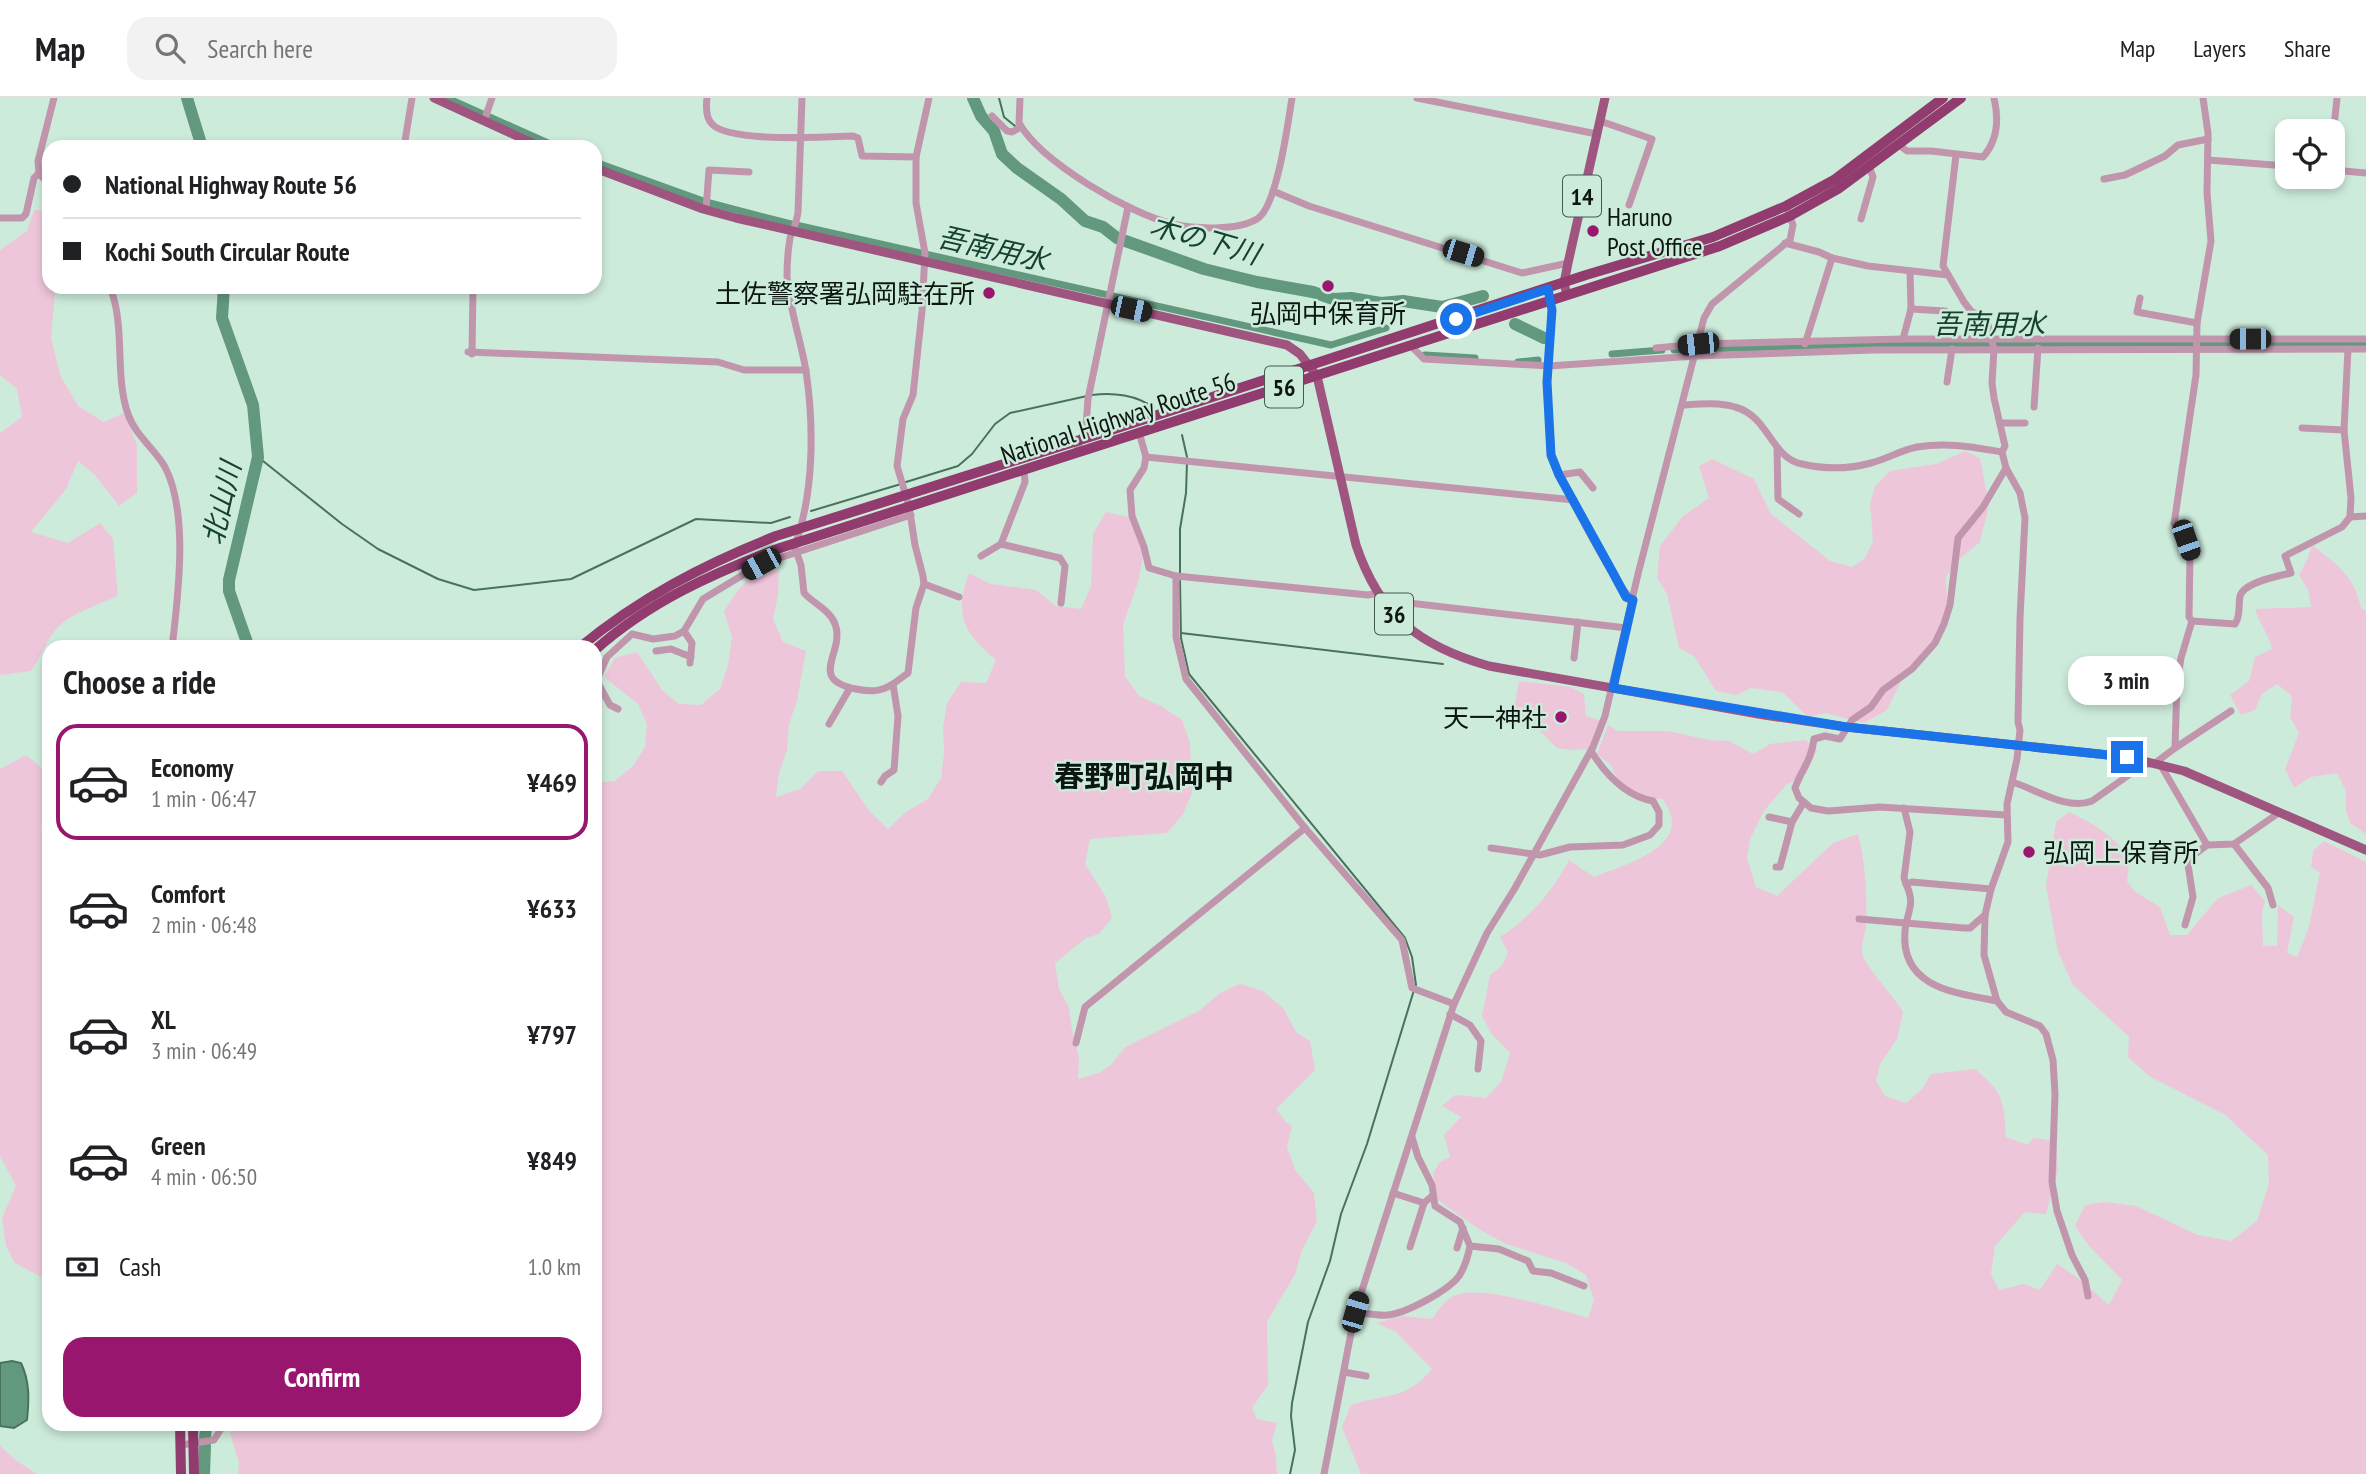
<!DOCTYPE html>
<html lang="en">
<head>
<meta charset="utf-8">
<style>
  :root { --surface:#fff; --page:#f2f2f2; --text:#202124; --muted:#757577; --line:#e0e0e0; --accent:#98166d }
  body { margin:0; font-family:"PT Sans Narrow","Noto Sans JP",sans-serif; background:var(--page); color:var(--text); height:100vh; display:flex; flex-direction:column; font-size:26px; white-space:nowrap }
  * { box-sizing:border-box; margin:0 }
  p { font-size:23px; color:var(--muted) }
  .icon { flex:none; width:38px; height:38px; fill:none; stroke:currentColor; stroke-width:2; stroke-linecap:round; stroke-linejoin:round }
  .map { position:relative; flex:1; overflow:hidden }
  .drawer { position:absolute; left:42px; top:542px; width:560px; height:791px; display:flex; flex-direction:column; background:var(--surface); border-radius:21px; box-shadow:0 4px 10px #0003 }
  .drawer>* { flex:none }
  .guide { position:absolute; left:42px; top:42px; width:560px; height:154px; border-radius:21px; box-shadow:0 4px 10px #0003; display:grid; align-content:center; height:154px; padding:0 21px; background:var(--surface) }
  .controls { position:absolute; left:2275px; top:21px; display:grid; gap:14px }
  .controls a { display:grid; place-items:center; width:70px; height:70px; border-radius:14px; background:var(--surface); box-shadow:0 4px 10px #0003; font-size:35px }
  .end { position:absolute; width:32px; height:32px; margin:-16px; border:9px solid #1a73e8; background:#fff; box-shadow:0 0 0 4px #fff }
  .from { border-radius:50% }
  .bubble { position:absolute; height:49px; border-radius:21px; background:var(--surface); box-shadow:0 4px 10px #0003; font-size:23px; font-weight:600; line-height:49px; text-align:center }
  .car { position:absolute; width:21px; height:42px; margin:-21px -10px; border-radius:9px; box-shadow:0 0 5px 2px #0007; background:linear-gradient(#222 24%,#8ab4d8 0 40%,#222 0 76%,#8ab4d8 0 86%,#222 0) }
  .guide b { display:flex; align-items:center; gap:24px; height:66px; font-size:26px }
  .guide b+b { border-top:2px solid var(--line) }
  .guide i { width:18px; height:18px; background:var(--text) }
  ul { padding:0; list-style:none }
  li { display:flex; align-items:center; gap:21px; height:116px; margin:0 14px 10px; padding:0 7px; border:4px solid transparent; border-radius:21px }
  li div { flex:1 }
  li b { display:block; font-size:26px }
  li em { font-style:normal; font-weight:600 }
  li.active { border-color:var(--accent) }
  li>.icon { width:63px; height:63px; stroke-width:1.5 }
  h2 { padding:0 21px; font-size:32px; line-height:84px }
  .pay { display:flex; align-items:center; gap:18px; height:77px; padding:0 21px; font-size:26px }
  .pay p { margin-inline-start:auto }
  .primary-button { display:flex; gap:14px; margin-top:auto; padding:14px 21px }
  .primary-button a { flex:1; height:80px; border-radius:21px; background:var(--accent); color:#fff; font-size:28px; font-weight:600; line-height:80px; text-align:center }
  header { display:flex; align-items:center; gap:42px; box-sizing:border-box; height:98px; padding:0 35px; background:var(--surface); border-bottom:2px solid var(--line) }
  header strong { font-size:33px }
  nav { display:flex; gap:38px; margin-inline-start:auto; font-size:24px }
  .search { width:490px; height:63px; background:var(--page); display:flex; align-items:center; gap:18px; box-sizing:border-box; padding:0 24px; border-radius:21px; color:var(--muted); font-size:26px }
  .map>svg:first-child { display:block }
  .green { fill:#eec6da }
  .water { fill:#62997e; stroke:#48725d; stroke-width:2 }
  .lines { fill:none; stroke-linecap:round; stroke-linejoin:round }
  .stream { stroke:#48725d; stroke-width:2 }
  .canal { stroke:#62997e; stroke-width:7 }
  .river { stroke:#62997e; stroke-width:12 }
  .minor { stroke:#c196ad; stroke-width:7 }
  .major { stroke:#9f557f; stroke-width:9 }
  .highway { stroke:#913b6e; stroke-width:10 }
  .route { stroke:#1a73e8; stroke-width:9 }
  .poi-dot { fill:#98166d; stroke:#cdebdb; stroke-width:2.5 }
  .labels { text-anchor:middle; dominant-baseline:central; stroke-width:5; stroke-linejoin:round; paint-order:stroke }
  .shield { fill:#cdebdb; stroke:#46574e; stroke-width:2 }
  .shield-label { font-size:24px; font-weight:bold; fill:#0c1711 }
  .poi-label { font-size:26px; fill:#0c1711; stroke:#cdebdb; text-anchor:start }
  .street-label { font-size:26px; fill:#0c1711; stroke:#cdebdb }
  .water-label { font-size:28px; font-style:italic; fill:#14422e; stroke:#cdebdb }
  .quarter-label { font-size:30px; font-weight:bold; fill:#0c1711; stroke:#cdebdb }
</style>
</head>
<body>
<header>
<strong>Map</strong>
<div class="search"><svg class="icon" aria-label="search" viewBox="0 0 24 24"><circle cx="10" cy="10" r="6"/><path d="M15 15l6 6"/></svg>Search here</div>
<nav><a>Map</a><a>Layers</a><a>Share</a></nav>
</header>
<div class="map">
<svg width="2366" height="1376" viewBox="0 0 2366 1376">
  <rect width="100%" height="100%" fill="#cdebdb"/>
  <!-- green -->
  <g class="green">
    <path d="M34 112 49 113V157L41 163 49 182V189H52L55 196 51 239 60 277 78 308 104 324 124 315 137 347V395L119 408 95 377 78 363 66 391 31 434 68 445 100 425 113 441 118 498C100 506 65 517 54 534 45 546 40 560 31 573L0 577V335L22 319 17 291 0 277V152L27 133Z"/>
    <path d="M1965 353 1980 360 1989 407 1980 444 1956 464 1946 479 1947 510 1934 546 1902 581 1887 612 1864 625 1825 615 1808 619 1782 594 1751 590 1736 597 1716 593 1694 558 1679 550 1667 496 1657 480 1660 448 1683 418 1709 400 1699 368 1712 361 1754 381 1771 416 1830 463 1852 469 1865 460 1873 443 1870 406 1875 388 1890 373 1936 366Z"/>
    <path d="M1106 414 1128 419 1139 432 1143 457 1139 481 1123 527 1125 578 1139 598 1161 608 1182 622 1190 645 1192 695 1183 716 1167 735 1090 741 1085 766 1106 799 1112 820 1099 836 1086 840 1055 865 1059 891 1069 909 1072 932 1079 959 1078 981 1099 975 1111 967 1125 949 1199 913 1220 895 1240 886 1263 893 1284 911 1296 934 1310 943 1315 972 1276 1011 1286 1024 1292 1028 1287 1049 1295 1072 1314 1095 1317 1123 1302 1152 1295 1176 1267 1224 1268 1287 1252 1310 1257 1321 1277 1325 1272 1342 1276 1358 1277 1376H238L239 1365 230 1335 236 1326H595V685L615 683 633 668 645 649 647 626 638 606 604 579 615 560 637 554 662 592 679 606 701 607 720 591 728 567 732 539 724 514C741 486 745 479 779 472L778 497 773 521 783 544 806 553 797 603 789 626 787 652 779 675 776 699 800 691 818 673H842L870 714 888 731 906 714 928 701 941 680 944 655 943 630 947 605 961 584 986 585 996 562C963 534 954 518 969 475L991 486 1036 492 1056 508 1081 511 1091 488 1093 436Z"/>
    <path d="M2312 447C2336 466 2355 478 2361 510L2366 513V736L2350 725 2346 713V693L2337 675 2311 679 2294 690 2285 671 2299 635 2290 619 2292 598 2277 586 2262 596 2255 612 2241 617 2230 597 2249 583 2255 559 2272 551C2269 536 2259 526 2255 511L2311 509 2308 492 2299 477 2307 462Z"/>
    <path d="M1519 583 1570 589 1584 596 1586 618 1601 623 1590 651 1572 652 1557 650 1537 630 1511 626Z"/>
    <path d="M1608 627 1618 633H1668L1709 642 1729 643 1753 656 1770 646 1805 642 1817 652 1806 676 1786 687 1764 713 1750 741 1747 760 1756 789 1777 798 1833 745 1858 736C1866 768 1867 795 1866 828 1865 836 1861 848 1862 855 1866 870 1894 898 1903 914L1897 941 1880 966 1876 983 1885 998 1906 1005 1922 991 1931 976 1975 971C2003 994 2004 1003 2006 1039L2028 1047 2033 1040 2056 1043 2058 1073 2046 1116 2025 1114 1995 1148 1991 1176 1999 1192 2024 1186 2040 1192 2057 1166 2078 1180 2109 1207 2122 1182 2089 1148 2075 1128 2085 1107 2105 1104 2136 1108 2198 1137 2231 1143 2257 1123 2269 1085 2268 1057 2225 1017 2149 978 2128 959 2129 939 2073 887 2058 854 2046 788 2056 724 2069 714C2098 728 2109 735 2130 759L2127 783 2134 793 2160 809 2170 837H2187L2218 800 2251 787 2265 803 2262 815 2263 848H2277L2278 807 2294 819 2287 855 2297 859 2308 832 2320 775 2311 769 2313 753 2324 743 2366 764V1376H1361L1342 1329 1351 1307C1387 1295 1405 1303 1432 1271L1396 1234 1376 1225 1403 1218 1432 1221C1439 1212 1443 1203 1454 1198 1480 1185 1559 1212 1588 1220L1594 1203 1586 1177 1566 1165 1506 1146 1480 1132 1438 1102 1433 1075 1440 1064 1450 1059 1444 1037 1461 1019 1442 1008 1455 997 1486 1000 1501 984 1510 955 1491 935 1482 918 1490 877 1502 868 1508 854 1500 839C1530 820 1552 794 1569 762L1594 779C1623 767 1699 747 1662 701L1641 700 1620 688 1611 667 1597 656Z"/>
    <path d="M26 657 44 672V704L41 732 49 729V1181L47 1182 15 1165 6 1148 2 1120 16 1088 0 1058V671Z"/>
    <path d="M0 1348 14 1361 37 1376H0Z"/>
  </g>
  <!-- water -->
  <path class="water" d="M12 1263 21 1265C30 1284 29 1302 27 1322L14 1330 0 1328V1265Z"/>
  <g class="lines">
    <!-- stream -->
    <g class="stream">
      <path d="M999 0 1004 19 1015 28"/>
      <path d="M1092 297C1113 294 1137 297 1154 310"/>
      <path d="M1182 337 1187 359"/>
      <path d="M258 359 342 426 378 451 438 481 474 492 571 481 696 421 771 425 790 419"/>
      <path d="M906 384 958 368 972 356 995 326 1010 315 1087 298"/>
      <path d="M811 413 901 386"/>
      <path d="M1180 477V431L1186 395 1187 364"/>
      <path d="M1180 483 1181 540 1189 576 1405 840 1412 859 1416 887"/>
      <path d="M1181 535 1443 566"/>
      <path d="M1290 1376 1295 1352 1291 1318 1292 1305 1308 1224 1330 1163 1341 1116 1367 1046 1414 892"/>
    </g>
    <!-- canal -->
    <g class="canal">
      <path d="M447 0 557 49"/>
      <path d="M595 64 706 104 787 125 1331 247 1386 230"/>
      <path d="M1674 252 1835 247 2366 245"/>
      <path d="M1612 256 1662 252"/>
      <path d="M1425 257 1475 260"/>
      <path d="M1518 264 1538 262"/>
    </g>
    <!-- river -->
    <g class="river">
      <path d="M187 0 202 49"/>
      <path d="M973 0 981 18 994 33 1002 56 1017 70 1061 101 1085 123 1103 129 1117 140 1204 171 1257 184 1313 194 1333 201 1351 200 1381 205 1403 203 1442 209 1483 198"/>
      <path d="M224 189 222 220 253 307 258 359 229 482V493L249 550"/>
      <path d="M1515 226 1544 240"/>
      <path d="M205 1340 206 1329"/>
      <path d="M204 1376 205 1348"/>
    </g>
    <!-- minor -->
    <g class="minor">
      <path d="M707 0C706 8 706 20 712 26 729 45 827 39 853 38L858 40 862 58 916 59"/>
      <path d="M1020 0 1019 25C1041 64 1130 116 1173 126 1195 131 1237 133 1257 121 1277 110 1288 24 1292 0"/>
      <path d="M1417 0 1597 36"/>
      <path d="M992 18 1007 33 1012 34 1021 29"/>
      <path d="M484 23 492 0"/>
      <path d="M1600 23 1652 41 1629 107"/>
      <path d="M2333 38 2337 0"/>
      <path d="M1899 47 1907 53H1931L1983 59C1998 42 1999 21 1994 0"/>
      <path d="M404 49 412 0"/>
      <path d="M1956 57 1943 168 1964 204 1971 213 1987 223 1994 251 1992 285 1994 300 2005 348 2002 354 2006 370 2020 395 2025 420 2020 520 2018 624 2020 632 2017 661 2007 706 2008 744 1991 791 1985 817 1984 857 1997 903 2006 914 2040 928 2046 936 2053 962 2055 996 2052 1084 2057 1113 2072 1157 2085 1182 2088 1198"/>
      <path d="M2208 62 2287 68"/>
      <path d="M2333 72 2366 75"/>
      <path d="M2104 81 2125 77 2165 58 2178 47 2208 41"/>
      <path d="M49 87 39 75 38 63 54 0"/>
      <path d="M1273 93 1309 108 1522 175 1568 165"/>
      <path d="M706 111 709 72 749 74"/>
      <path d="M0 120H22L26 116 34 80 39 75"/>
      <path d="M1861 121 1873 79 1869 68"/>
      <path d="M1785 145 1819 154 1832 160 1805 246"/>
      <path d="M1832 160 1868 168 1948 177"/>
      <path d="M110 189C126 229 114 276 128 316 135 337 155 351 165 369 189 415 178 498 172 550"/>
      <path d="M1548 191 1552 212 1547 284 1551 357 1555 369C1566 390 1618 495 1633 501"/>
      <path d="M2140 200 2137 214 2197 225"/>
      <path d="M1911 211 1945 213"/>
      <path d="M1903 241 1911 211 1910 173"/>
      <path d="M1411 248 1424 261 1549 268 1695 258 1874 252 2366 251"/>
      <path d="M1656 250 1698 246 1903 241H2366"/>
      <path d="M468 254 718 264 744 272H806"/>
      <path d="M472 256 473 189"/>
      <path d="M1947 284 1952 251"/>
      <path d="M1682 307C1699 306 1718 304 1735 309 1769 318 1771 360 1802 366 1824 371 1849 371 1871 365 1887 361 1901 352 1917 349 1947 344 1972 349 2002 354"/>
      <path d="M2034 309 2038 250"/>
      <path d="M2000 325H2025"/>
      <path d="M2302 330 2344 332"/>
      <path d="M1139 334 1146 359 1144 370 1130 392 1132 418 1144 449 1149 470 1176 478 1368 497 1378 495"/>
      <path d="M1777 350 1778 401 1799 416"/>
      <path d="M1076 354 1086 328 1088 301 1128 109"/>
      <path d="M1146 359 1574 402"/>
      <path d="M1559 377 1580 374 1593 390"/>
      <path d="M2350 419 2366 418"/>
      <path d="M796 445C814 392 814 328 806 273 801 242 789 210 787 178 787 166 788 152 790 140 793 131 797 124 798 114L802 0"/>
      <path d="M1001 446 1025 384 1024 371"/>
      <path d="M795 450 801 467 804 495C814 506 830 512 835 526 846 554 806 581 856 591 871 594 880 594 893 586"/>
      <path d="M981 458 1001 446 1060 460 1065 468 1061 505"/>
      <path d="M1176 478V539L1186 581 1305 730 1402 842 1412 890 1454 906"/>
      <path d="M924 486 959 499"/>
      <path d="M1383 502 1627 530"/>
      <path d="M2192 523 2235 526C2241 517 2238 508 2240 498 2244 484 2278 478 2291 475L2285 458 2342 429 2350 419 2351 400 2344 332 2348 251"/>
      <path d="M684 533 692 545 690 565"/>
      <path d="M656 553 671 551 691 559"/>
      <path d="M1574 560 1578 524"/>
      <path d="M595 586 607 559 632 536 653 541 675 538 684 533 703 501 761 466 911 417"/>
      <path d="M595 586 599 587 610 607 618 611"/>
      <path d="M829 626 850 590"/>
      <path d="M2175 650 2231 613"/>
      <path d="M2160 666 2207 747"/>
      <path d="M881 684 885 678 894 672 898 618 893 586 908 575 916 510 924 486 923 478 915 447 909 408 897 368 903 321 913 297 922 213 925 155 916 105V59L929 0"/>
      <path d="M2012 684C2036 691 2067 713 2092 703L2143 667 2155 665 2175 650 2177 585 2181 560 2192 523 2189 519 2190 455 2186 442 2174 426 2196 277 2197 225 2211 143 2207 95 2208 35 2203 0"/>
      <path d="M1904 710 1910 734 1904 780 1906 786 1912 784 1991 791"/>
      <path d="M2006 717 1880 709 1828 713 1811 710 1799 700 1795 690C1802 670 1811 664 1814 641L1825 638 1840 641 1852 622 1871 609 1883 592 1912 571 1935 545 1944 526 1950 507 1958 440 1983 409 2006 370"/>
      <path d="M1769 719 1792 724 1804 704"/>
      <path d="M2234 746 2268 790 2273 807"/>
      <path d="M1491 750 1540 757 1570 749 1623 747 1650 737 1659 727V714L1653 703C1625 698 1606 677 1591 653"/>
      <path d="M1776 769H1780L1792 724"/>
      <path d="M1906 786C1916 807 1907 813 1905 833 1900 890 1956 895 1997 903"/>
      <path d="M1859 821 1964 830H1970L1985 817"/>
      <path d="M2185 827 2193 799 2188 767 2194 757 2207 747 2234 746 2280 714"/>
      <path d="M1450 916 1470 927 1481 943 1478 971"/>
      <path d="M1076 945 1085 909 1305 730"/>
      <path d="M1412 1039 1418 1059 1432 1087 1435 1108 1460 1124 1470 1148 1499 1151 1528 1163 1533 1173 1551 1175 1584 1188"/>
      <path d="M1393 1095 1424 1105"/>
      <path d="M1410 1149 1424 1105 1433 1097"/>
      <path d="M1457 1150 1463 1130"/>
      <path d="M1355 1214C1366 1215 1378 1218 1388 1217 1406 1215 1448 1193 1459 1178 1465 1169 1468 1158 1470 1148"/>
      <path d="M1344 1274 1366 1278"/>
      <path d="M181 1347 214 1342 224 1326"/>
      <path d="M1324 1376 1355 1214 1454 906 1487 835 1515 790 1593 649 1605 618 1638 476 1704 220 1712 206 1790 142 1793 127 1786 108"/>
    </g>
    <!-- major -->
    <g class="major">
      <path d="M434 0 541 49"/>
      <path d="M595 70 703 111 736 120 1287 247 1300 256 1317 278 1356 447C1380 518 1419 548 1489 568L1764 617 1846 629 2127 659 2184 673 2366 752"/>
      <path d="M1567 197 1564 185 1568 165 1605 0"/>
    </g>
    <!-- highway -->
    <g class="highway">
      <path d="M579 550C639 500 705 466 776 438L1099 336 1586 177 1713 139 1786 108 1834 82 1943 0"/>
      <path d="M595 552C649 504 713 475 780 450L1720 148 1790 118 1838 91 1961 0"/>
      <path d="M180 1326 181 1376"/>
      <path d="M193 1326 194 1376"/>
    </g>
  </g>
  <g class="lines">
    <!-- route -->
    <path class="route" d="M1456 221 1548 191 1552 212 1547 284 1551 357 1559 377 1612 473 1626 499 1633 502 1613 590 1846 629 2127 659"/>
  </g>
  <!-- markers -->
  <g class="poi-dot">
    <circle cx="1593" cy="133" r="7"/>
    <circle cx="1328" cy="188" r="7"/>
    <circle cx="989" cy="195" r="7"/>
    <circle cx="1561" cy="619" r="7"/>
    <circle cx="2029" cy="754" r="7"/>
  </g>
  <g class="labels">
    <!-- shield labels -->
    <g class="shield">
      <rect x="1563" y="77.5" width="38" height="41" rx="5"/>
      <rect x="1265" y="268.5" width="38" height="41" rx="5"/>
      <rect x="1375" y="495.5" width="38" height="41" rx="5"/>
    </g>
    <g class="shield-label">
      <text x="1582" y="98">14</text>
      <text x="1284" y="289">56</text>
      <text x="1394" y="516">36</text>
    </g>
    <!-- poi labels -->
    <g class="poi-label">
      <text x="1607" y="118">Haruno<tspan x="1607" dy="30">Post Office</tspan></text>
      <text x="975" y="195" text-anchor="end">土佐警察署弘岡駐在所</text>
      <text x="1328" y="215" text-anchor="middle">弘岡中保育所</text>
      <text x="1547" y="619" text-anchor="end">天一神社</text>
      <text x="2043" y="754">弘岡上保育所</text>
    </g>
    <!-- street labels -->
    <g class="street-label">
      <text transform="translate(1118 320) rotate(-18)">National Highway Route 56</text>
    </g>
    <!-- water labels -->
    <g class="water-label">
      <text transform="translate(1205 141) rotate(16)">木の下川</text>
      <text transform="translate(993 150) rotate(13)">吾南用水</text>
      <text x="1989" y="225">吾南用水</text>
      <text transform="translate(221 405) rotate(-77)">北山川</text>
    </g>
    <!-- quarter labels -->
    <g class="quarter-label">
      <text x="1144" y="677">春野町弘岡中</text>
    </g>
  </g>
</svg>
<div class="controls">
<a><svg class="icon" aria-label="locate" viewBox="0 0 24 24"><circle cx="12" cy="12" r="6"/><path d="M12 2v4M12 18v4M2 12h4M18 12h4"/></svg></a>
</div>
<i class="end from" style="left:1456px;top:221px"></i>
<i class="end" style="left:2127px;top:659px"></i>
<div class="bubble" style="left:2068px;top:558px;width:116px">3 min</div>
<i class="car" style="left:1463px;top:155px;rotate:107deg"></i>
<i class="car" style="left:1131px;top:211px;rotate:102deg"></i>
<i class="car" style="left:2250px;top:241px;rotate:270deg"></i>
<i class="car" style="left:1698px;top:246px;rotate:264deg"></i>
<i class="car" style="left:2186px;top:442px;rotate:161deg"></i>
<i class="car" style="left:761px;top:466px;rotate:241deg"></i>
<i class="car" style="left:1355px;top:1214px;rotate:16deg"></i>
<div class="guide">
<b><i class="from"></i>National Highway Route 56</b>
<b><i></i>Kochi South Circular Route</b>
</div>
<section class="drawer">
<h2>Choose a ride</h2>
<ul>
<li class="active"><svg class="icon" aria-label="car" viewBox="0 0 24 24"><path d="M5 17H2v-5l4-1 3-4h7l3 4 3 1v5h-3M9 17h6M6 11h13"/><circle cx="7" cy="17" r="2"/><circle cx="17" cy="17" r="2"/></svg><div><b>Economy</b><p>1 min · 06:47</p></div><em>¥469</em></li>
<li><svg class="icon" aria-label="car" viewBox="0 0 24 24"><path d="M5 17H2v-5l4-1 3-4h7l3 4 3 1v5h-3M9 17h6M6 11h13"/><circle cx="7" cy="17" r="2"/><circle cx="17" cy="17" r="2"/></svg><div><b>Comfort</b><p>2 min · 06:48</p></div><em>¥633</em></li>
<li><svg class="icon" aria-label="car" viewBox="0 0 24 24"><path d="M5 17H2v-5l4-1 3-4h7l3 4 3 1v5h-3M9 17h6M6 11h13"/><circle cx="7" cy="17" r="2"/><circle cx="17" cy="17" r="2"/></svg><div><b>XL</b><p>3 min · 06:49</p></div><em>¥797</em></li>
<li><svg class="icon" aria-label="car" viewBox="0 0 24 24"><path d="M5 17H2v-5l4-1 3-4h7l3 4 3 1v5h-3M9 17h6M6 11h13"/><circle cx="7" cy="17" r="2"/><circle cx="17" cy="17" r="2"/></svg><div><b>Green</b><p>4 min · 06:50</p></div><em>¥849</em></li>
</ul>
<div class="pay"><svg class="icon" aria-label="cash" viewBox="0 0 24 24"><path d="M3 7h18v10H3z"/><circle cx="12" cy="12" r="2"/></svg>Cash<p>1.0 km</p></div>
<div class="primary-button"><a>Confirm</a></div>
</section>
</div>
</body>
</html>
